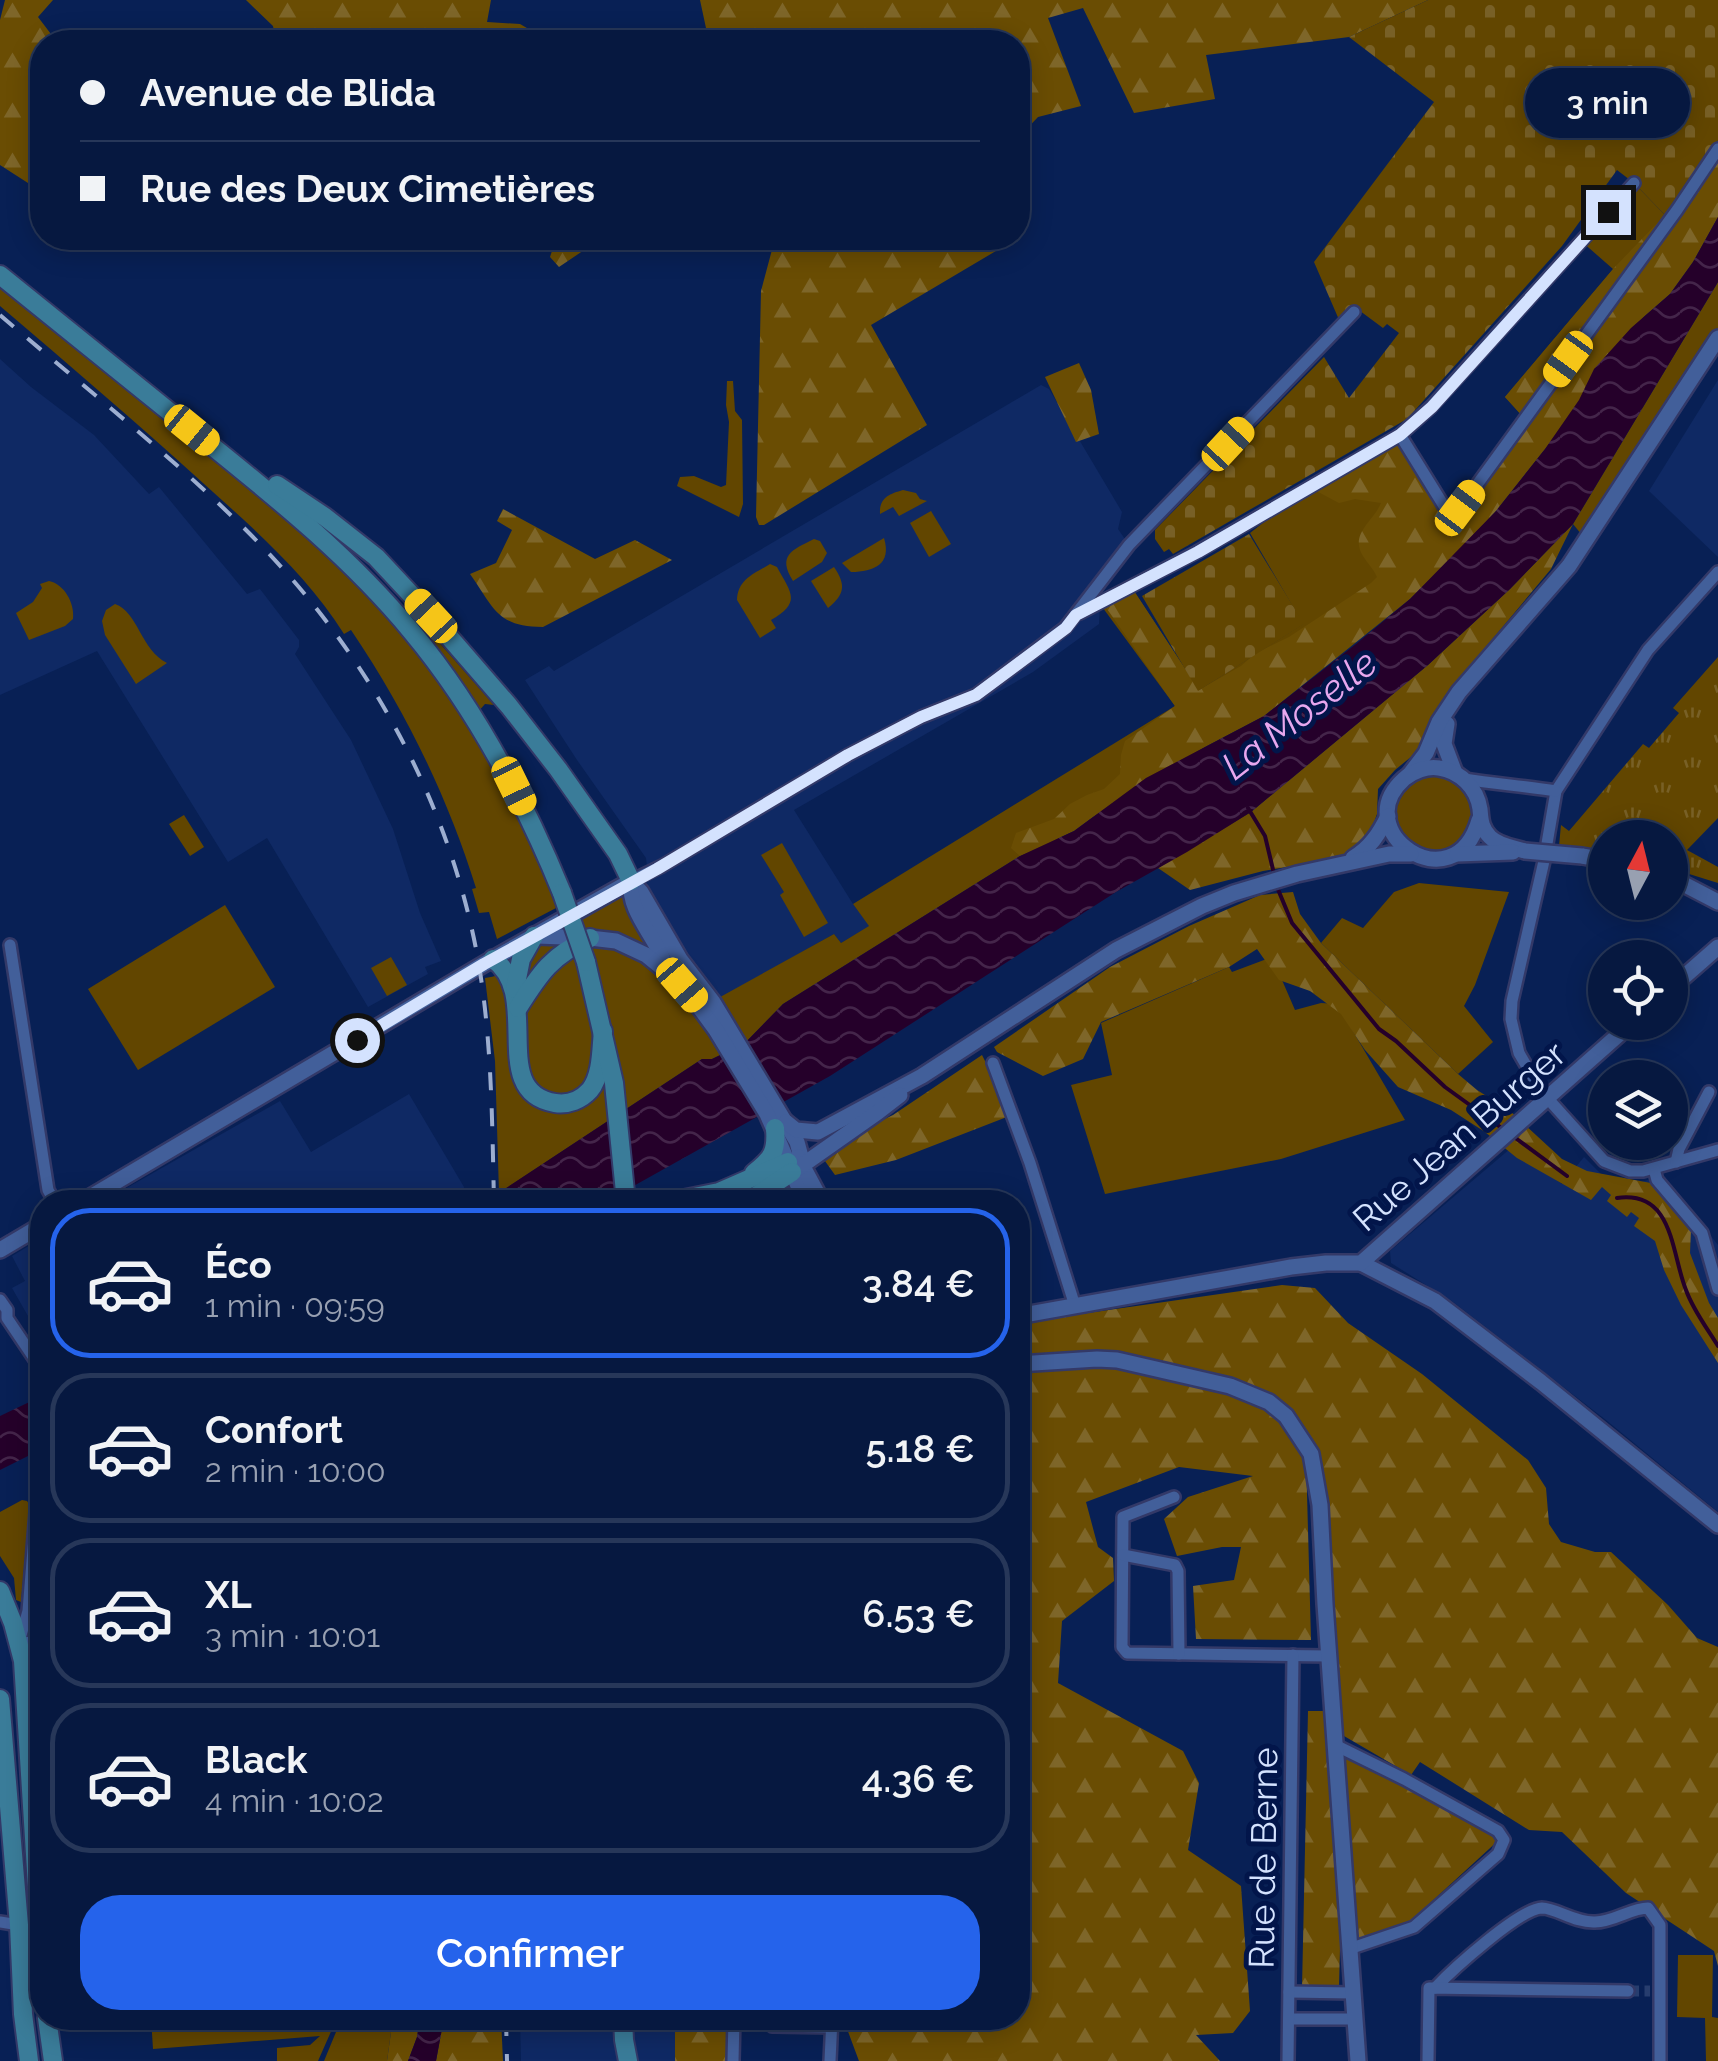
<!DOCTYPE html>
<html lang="fr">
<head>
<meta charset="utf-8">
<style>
  :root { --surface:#061840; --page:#0f2147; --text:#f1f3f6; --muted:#98a0b1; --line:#273759; --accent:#2563eb }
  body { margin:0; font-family:Raleway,sans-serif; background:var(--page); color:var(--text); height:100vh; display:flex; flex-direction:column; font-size:38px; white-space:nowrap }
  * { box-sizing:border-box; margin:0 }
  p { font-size:32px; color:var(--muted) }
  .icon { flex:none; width:55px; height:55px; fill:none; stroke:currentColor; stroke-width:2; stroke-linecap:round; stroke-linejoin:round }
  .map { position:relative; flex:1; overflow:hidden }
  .drawer { position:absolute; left:30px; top:1190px; width:1000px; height:840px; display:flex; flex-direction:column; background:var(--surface); border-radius:40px; box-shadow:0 5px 25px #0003,0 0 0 2px var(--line) }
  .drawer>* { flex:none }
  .hud { position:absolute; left:30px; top:30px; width:1000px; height:220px; border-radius:40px; box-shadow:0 5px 25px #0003,0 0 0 2px var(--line); display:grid; align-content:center; height:220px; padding:0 50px; background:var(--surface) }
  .needle { width:65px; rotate:7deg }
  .controls { position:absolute; left:1588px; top:820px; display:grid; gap:20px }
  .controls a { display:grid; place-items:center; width:100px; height:100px; border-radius:50%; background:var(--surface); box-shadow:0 5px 25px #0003,0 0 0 2px var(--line); font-size:50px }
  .end { position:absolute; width:45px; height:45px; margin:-22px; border:12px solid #d4e2fe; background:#111; box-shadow:0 0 0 5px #111 }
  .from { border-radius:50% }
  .bubble { position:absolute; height:70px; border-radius:35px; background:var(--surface); box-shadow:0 5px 25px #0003,0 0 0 2px var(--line); font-size:32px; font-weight:600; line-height:70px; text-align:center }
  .car { position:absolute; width:30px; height:60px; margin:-30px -15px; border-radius:12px; box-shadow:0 0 8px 2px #0007; background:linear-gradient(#f5c518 24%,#345 0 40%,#f5c518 0 76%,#345 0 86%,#f5c518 0) }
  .hud b { display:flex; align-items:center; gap:35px; height:95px; font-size:38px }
  .hud b+b { border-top:2px solid var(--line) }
  .hud i { width:25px; height:25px; background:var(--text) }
  ul { padding:18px 0 0; list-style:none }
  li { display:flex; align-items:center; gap:30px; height:150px; margin:0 20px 15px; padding:0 30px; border:5px solid var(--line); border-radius:40px }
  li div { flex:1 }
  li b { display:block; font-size:38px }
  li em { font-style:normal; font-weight:600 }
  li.current { border-color:var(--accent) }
  li>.icon { width:90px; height:90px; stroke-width:1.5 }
  .action { display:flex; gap:20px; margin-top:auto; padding:20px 50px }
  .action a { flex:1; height:115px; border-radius:40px; background:var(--accent); color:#fff; font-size:40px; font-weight:600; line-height:115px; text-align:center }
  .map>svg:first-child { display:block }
  .built { fill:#0f2964 }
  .green { fill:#624600 }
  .forest { fill:url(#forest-firs) }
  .cemetery { fill:url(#cemetery-stones) }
  .park { fill:url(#park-tufts) }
  .water { fill:url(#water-waves) }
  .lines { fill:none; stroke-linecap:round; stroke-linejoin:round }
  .stream { stroke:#25002a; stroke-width:4 }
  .street-tunnel { stroke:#273d6e; stroke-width:11; stroke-dasharray:11 5.5; stroke-linecap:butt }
  .street-casing { stroke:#333968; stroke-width:16 }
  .secondary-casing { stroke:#333968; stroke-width:20 }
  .primary-casing { stroke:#333968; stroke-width:22 }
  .street { stroke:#425f9a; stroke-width:11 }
  .secondary { stroke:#425f9a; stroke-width:15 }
  .primary { stroke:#3a7c99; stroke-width:18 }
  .rail { stroke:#9daed0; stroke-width:4; stroke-dasharray:18 18; stroke-linecap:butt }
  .secondary-bridge-casing { stroke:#333968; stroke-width:20; stroke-linecap:butt }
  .primary-bridge-casing { stroke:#333968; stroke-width:22; stroke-linecap:butt }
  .secondary-bridge { stroke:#425f9a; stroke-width:15 }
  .primary-bridge { stroke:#3a7c99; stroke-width:18 }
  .route { stroke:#d4e2fe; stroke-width:12 }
  .labels { text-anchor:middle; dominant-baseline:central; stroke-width:10; stroke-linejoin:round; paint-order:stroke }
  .street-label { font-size:35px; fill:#d4e2fe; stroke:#02154a }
  .water-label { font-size:38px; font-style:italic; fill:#e7a7ee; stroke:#02154a }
</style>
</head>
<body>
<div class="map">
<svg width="1718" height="2061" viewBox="0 0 1718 2061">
  <defs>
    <pattern id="forest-firs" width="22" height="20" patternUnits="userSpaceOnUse" patternTransform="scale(2.5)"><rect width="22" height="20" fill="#6a4d03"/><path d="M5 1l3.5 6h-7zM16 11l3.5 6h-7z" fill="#7e6629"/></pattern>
    <pattern id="cemetery-stones" width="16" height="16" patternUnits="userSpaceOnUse" patternTransform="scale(2.5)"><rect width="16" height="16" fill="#624600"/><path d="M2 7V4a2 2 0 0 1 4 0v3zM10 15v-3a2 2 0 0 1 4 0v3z" fill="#786026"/></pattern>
    <pattern id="park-tufts" width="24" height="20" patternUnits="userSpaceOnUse" patternTransform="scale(2.5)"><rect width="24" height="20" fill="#624600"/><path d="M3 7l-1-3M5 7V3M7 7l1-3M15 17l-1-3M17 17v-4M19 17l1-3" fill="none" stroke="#786026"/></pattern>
    <pattern id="water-waves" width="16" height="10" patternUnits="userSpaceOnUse" patternTransform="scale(2.5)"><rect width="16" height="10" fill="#25002a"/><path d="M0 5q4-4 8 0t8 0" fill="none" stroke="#44254a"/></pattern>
  </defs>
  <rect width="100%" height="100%" fill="#082055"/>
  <!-- built -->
  <g class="built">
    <path d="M0 359 31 387 94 435 149 494 159 487 247 594 260 589 299 640V647L295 654 351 740 393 829 420 913 441 961 425 967 428 974 368 1007 267 838 228 862 97 651 0 695Z"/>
    <path d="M1718 380V557L1649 491Z"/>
    <path d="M1041 385 1049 389 1122 512 1118 529 1129 545 1093 593 1100 604 1099 624 1033 672 794 810 853 904 870 926 841 943 834 934 713 1002 631 881 648 874 646 858 577 760 525 680 549 666 554 671Z"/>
    <path d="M409 1094 464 1187 460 1202H102L280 1101 311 1152Z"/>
    <path d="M1511 1148 1562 1184 1584 1157 1603 1176 1623 1188 1663 1175 1718 1245V1512L1606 1420 1453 1302 1391 1263 1390 1251Z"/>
    <path d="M42 1238V1309L28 1316 12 1288 25 1281 12 1256Z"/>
    <path d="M520 2018H675V2061H521Z"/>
  </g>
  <!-- green -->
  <g class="green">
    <path d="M1718 140V217L1545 449 1206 746 1046 846 1020 856 783 1004 745 1043 712 1059H702L499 1193 495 1061 485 978C533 971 536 940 568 917 587 903 611 893 631 881L713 1001 834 934 841 943 869 926 853 904 1175 706 1100 604 1134 591 1199 690 1303 624 1250 533 1309 487 1454 508 1525 419 1505 397 1613 269 1581 241 1634 183 1665 215 1702 166Z"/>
    <path d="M1718 282V338L1586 540 1573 524Z"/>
    <path d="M0 286C57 332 114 378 171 424 213 457 256 489 295 524 410 629 511 757 556 908L497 939 489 912 479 913 472 889 476 888C447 795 405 710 351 630L344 634C307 575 254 529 203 483 136 422 68 364 0 306Z"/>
    <path d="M727 381H733L735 411 742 420 743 504 739 517 677 486 680 477 694 476 721 487 726 485 729 422 726 405Z"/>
    <path d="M903 490 916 493 920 499 927 501 899 516 893 507 880 514C879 498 889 494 903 490Z"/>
    <path d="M931 511 951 544 929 557 910 523Z"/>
    <path d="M884 538C892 564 874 572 851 572L842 563Z"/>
    <path d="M814 539 820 541 827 553 822 562 793 581C777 555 792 550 814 539Z"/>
    <path d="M770 564 777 567C791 593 802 602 771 620L776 628 760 638 737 600C738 579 754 574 770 564Z"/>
    <path d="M834 567C846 585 845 594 828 608L811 581Z"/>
    <path d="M49 581C64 584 75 603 73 619L65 626 29 640 16 613 33 602 42 588 40 584Z"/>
    <path d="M115 604C138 612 141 650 167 663L136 684 105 635 102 621 106 610Z"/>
    <path d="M423 624 494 705 485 704 477 713 417 626Z"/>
    <circle cx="1434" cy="814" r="39"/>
    <path d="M184 815 204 847 190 856 169 824Z"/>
    <path d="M782 843 828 923 804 937 780 895 784 892 761 855Z"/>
    <path d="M1419 883 1509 892 1475 985 1464 1006 1493 1042 1458 1074 1321 943 1342 918 1363 928 1394 892Z"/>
    <path d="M225 905 275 987 138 1070 88 989Z"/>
    <path d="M391 957 407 985 387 996 371 968Z"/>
    <path d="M1272 957 1295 1010 1321 1003 1337 1004 1405 1120 1281 1159 1105 1194 1071 1085 1112 1075 1101 1023 1229 967 1232 972Z"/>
    <path d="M22 1500 27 1501 32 1508 27 1535 21 1602 16 1600 14 1578 0 1556V1512Z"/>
    <path d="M1678 1955H1713L1712 2017 1718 2018V2061H1706L1705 2018 1677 2017Z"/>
    <path d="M151 2018H337L318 2061H277V2048L310 2045 320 2036 153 2049Z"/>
    <path d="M343 2018H393L387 2061H324L336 2032 343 2030 340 2023Z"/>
  </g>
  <!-- forest -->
  <g class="forest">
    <path d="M5 0H53L38 17 57 42H42V112H31L29 149 42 159V192L0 165V20Z"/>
    <path d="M246 0H491L487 22 520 24 551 42H276L273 26Z"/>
    <path d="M700 0H1428L1349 37 1206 55 1215 99 1134 113 1083 8 1048 18 1081 106 1038 117 1018 138V42H709Z"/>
    <path d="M1718 140V217L1693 262 1670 294 1631 328 1595 369 1579 400 1545 449 1496 511 1455 555 1410 599 1264 716 1146 778 1074 831 1020 856 1011 848 1016 833 1054 819 1070 804 1087 795 1104 789 1120 774 1121 755 1125 741 1175 706 1105 606 1134 591 1199 690 1241 666 1256 653 1289 637 1371 583 1377 577C1373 568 1368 564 1363 556 1349 534 1374 521 1381 503L1355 499 1339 503 1309 487 1400 435 1442 497 1456 505 1477 502 1485 474 1525 419 1505 397 1614 268 1665 215Z"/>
    <path d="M551 238H602L559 267 550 257 554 245Z"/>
    <path d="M790 238H1001L1006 245 871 325 927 425 764 525H759L756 517 761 291 773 246Z"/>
    <path d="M1079 363 1091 390 1099 434 1076 442 1045 377Z"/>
    <path d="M503 509 595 559 635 540 672 560 543 627C497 627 494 608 470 574L496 563 512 530 497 521Z"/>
    <path d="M1573 524 1551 569 1445 696 1417 752 1395 770 1378 789 1377 814 1367 842 1342 858 1263 871 1190 890 1158 868 1251 812 1428 665 1510 589Z"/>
    <path d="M1293 892 1300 914 1321 943 1458 1074 1477 1090 1510 1111 1562 1159 1587 1171 1656 1184 1691 1230 1690 1253 1709 1303 1718 1318V1363L1681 1305 1664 1270 1655 1241 1634 1226 1639 1218 1631 1212 1627 1217 1607 1201 1611 1195 1602 1187 1591 1200 1517 1158 1485 1132 1451 1110 1398 1087 1365 1050 1341 1014 1310 991 1279 980 1257 949 1229 967 1101 1022 1083 1059 1043 1076 997 1052 994 1047 1110 967 1189 926 1260 895Z"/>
    <path d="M982 1055 1012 1115 896 1160 835 1175 825 1161 860 1131 893 1115Z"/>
    <path d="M1282 1285 1315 1288 1348 1323 1422 1374 1528 1460 1546 1488 1549 1524 1561 1542 1595 1552H1611L1668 1605 1697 1638 1718 1647V1966L1714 1951 1626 1893 1562 1832 1529 1830 1420 1762 1411 1775 1332 1729 1330 1747 1406 1785 1501 1838 1405 1926 1340 1948 1339 1987 1302 1988 1308 1711H1336L1335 1645 1306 1457 1311 1640 1196 1639 1193 1586 1234 1580 1241 1547H1222L1177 1556 1164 1519 1188 1497 1253 1476 1179 1467 1086 1502 1098 1547 1113 1558 1114 1581 1062 1621 1058 1683 1183 1751 1199 1783 1188 1850 1241 1886 1250 2011 1233 2033 1196 2035 1220 2061H859L843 2018H1018V1323Z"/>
    <path d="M393 2018H420L417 2037 408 2061H387Z"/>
    <path d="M444 2018H501L503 2061H436Z"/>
    <rect x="675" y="2018" width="62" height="43"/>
  </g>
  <!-- cemetery -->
  <g class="cemetery">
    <path d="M1428 0H1718V140L1665 215 1634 183 1617 170 1562 246 1407 419 1173 554 1169 549 1164 552 1155 539V530L1324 357 1349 398 1399 333 1387 324 1383 328 1352 305 1340 322 1314 262 1434 102 1349 37Z"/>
    <path d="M1249 534 1304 624 1198 691 1142 596Z"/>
  </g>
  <!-- park -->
  <path class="park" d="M1718 657V818L1687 850 1718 867V883L1670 868V838H1605V852L1559 846 1561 825 1569 831 1643 744 1649 748 1679 713 1673 708Z"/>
  <!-- water -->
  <g class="water">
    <path d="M1718 217V282L1573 524 1510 589 1428 665 1251 812 1187 852 1116 892 830 1076 605 1202H485L702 1059H712L745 1043 783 1004 1020 856 1074 831 1146 778 1264 716 1356 644 1410 599 1496 511 1545 449 1579 400 1594 369 1631 328 1670 294 1693 262Z"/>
    <path d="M42 1396V1449L0 1470V1416Z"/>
    <path d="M420 2018H444L436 2061H408L417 2037Z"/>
  </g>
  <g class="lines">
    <!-- stream -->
    <g class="stream">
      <path d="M1248 808 1265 836 1275 878"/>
      <path d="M1277 887 1292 923 1379 1029 1396 1041 1445 1087 1503 1129"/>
      <path d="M1510 1134 1567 1176"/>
      <path d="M1617 1198C1674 1190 1671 1253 1686 1290 1693 1310 1707 1328 1718 1346"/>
    </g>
    <!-- street-tunnel -->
    <path class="street-tunnel" d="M1628 1991H1650"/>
    <defs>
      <g id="street">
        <path d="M1400 435 1444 506 1460 508 1677 210 1718 149"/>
        <path d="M1718 572 1648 650 1556 791 1544 861 1512 1001 1511 1019 1519 1053 1541 1091 1604 1161 1630 1171H1643L1718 1150"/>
        <path d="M1080 613 1197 552 1400 435 1431 407 1634 183"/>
        <path d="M1464 779C1495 784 1525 786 1556 791"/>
        <path d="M631 881 662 866 848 755 921 717 976 695 1065 628 1129 545 1354 312"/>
        <path d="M10 945 48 1190 55 1202"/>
        <path d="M993 1063 1030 1163 1075 1306"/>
        <path d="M1676 1162 1679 1149 1709 1092"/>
        <path d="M1654 1169 1657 1180 1702 1233 1718 1289"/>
        <path d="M0 1300 7 1310V1318L42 1370"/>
        <path d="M42 1497 37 1500 28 1611 19 1642 42 1643"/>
        <path d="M1174 1497 1123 1517 1122 1647 1127 1653 1328 1656"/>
        <path d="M1123 1555 1175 1565 1178 1571 1179 1654"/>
        <path d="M1335 1745 1404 1779 1498 1831 1504 1840 1498 1854 1414 1927 1349 1949"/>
        <path d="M0 1922 19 1925"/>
        <path d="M1435 1988C1452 1970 1519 1909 1542 1908 1556 1908 1575 1923 1595 1922 1614 1922 1631 1908 1648 1908L1660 1925V2061"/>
        <path d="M1289 1992 1353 1993"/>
        <path d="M772 2018V2026L832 2027"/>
        <path d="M1289 2019H1355"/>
        <path d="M733 2061 734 2018"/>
        <path d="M830 2061 832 2018"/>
        <path d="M1288 2061 1293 1655"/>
        <path d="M1428 2061 1429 1988 1628 1991"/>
      </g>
      <g id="secondary">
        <path d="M1447 724 1444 744 1455 773"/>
        <path d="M1410 774 1426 753 1439 722 1459 692 1569 566 1718 338"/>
        <path d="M1479 820C1454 906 1346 831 1404 779 1413 771 1427 766 1439 768 1460 771 1477 788 1480 809 1481 820 1481 828 1490 837 1499 846 1513 847 1525 851"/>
        <path d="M1457 854 1513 852"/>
        <path d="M1582 856 1605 860"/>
        <path d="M1353 858C1370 848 1379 834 1388 816"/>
        <path d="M1670 877 1718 902"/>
        <path d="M631 881 641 892 680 959 713 1002 797 1142 803 1164"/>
        <path d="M631 882C628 915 660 939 666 970"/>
        <path d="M537 936 590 938 616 941 646 955 683 985 716 1030 767 1114 805 1202"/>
        <path d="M1670 989 1718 947"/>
        <path d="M786 1122 796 1130 818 1132 922 1076 1116 950 1202 906 1234 893 1297 874 1389 854H1411"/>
        <path d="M798 1157 822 1202"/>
        <path d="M797 1169 878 1112 900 1095"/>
        <path d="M82 1202 484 964 631 881"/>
        <path d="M0 1250 42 1225"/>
        <path d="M1361 1263 1435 1301 1541 1382 1718 1525"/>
        <path d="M1018 1316 1291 1267 1326 1263H1361L1633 1022"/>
        <path d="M1018 1364 1097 1359 1117 1360 1230 1386 1269 1402 1286 1416 1311 1454 1320 1505 1325 1604 1358 2061"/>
      </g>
      <g id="primary">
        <path d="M0 275C69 331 138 386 207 442 279 500 352 559 412 632 477 710 524 800 562 893"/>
        <path d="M277 485 325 517 376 557 431 616 509 706 558 769 618 854 631 881"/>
        <path d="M493 959C544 995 487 1092 555 1103 568 1105 581 1100 590 1090 602 1075 601 1049 603 1031"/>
        <path d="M586 962 614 1083 626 1202"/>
        <path d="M515 989 521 959 534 936"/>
        <path d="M518 1008C540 973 552 955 590 938"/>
        <path d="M754 1173C772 1158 777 1153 775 1128"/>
        <path d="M669 1202 719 1192 788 1162"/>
        <path d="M747 1202 792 1172"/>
        <path d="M0 1591 13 1623 23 1661 42 1967"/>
        <path d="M0 1699 19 1925 23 2014 29 2061"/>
        <path d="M47 2018 53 2061"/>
        <path d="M623 2018 624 2040 628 2061"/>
      </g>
    </defs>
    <!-- street casing -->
    <use href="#street" class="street-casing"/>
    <!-- secondary casing -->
    <use href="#secondary" class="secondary-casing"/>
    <!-- primary casing -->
    <use href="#primary" class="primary-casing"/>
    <!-- street -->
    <use href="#street" class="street"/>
    <!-- secondary -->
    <use href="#secondary" class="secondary"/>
    <!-- primary -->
    <use href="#primary" class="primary"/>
    <!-- rail -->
    <g class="rail">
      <path d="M0 315C84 387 172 456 250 534 364 648 447 795 477 954 492 1036 492 1120 494 1202"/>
      <path d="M506 2018 507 2061"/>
    </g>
    <defs>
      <path id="secondary-bridge" d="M1525 851 1582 856"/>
      <path id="primary-bridge" d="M562 893 586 962"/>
    </defs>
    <!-- secondary-bridge casing -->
    <use href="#secondary-bridge" class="secondary-bridge-casing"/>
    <!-- primary-bridge casing -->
    <use href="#primary-bridge" class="primary-bridge-casing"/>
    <!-- secondary-bridge -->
    <use href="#secondary-bridge" class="secondary-bridge"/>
    <!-- primary-bridge -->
    <use href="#primary-bridge" class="primary-bridge"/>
  </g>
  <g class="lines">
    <!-- route -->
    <path class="route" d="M357 1040 484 964 657 869 848 755 921 717 976 695 1066 628 1076 615 1198 552 1400 435 1432 407 1608 212"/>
  </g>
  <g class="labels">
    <!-- street labels -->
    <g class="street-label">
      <text transform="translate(1459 1136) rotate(-41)">Rue Jean Burger</text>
      <text transform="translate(1263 1858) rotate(-89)">Rue de Berne</text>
    </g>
    <!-- water labels -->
    <g class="water-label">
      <text transform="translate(1299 714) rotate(-38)">La Moselle</text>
    </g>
  </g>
</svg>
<div class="controls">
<a><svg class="needle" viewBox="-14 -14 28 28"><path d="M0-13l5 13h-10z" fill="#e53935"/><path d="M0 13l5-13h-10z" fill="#98a0b1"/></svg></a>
<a><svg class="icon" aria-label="locate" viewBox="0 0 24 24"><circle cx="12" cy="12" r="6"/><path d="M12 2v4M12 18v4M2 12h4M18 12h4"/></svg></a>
<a><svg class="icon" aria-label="layers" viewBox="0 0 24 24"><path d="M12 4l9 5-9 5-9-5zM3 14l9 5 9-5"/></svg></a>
</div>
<i class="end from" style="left:357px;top:1040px"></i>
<i class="end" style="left:1608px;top:212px"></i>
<div class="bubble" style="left:1525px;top:68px;width:165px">3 min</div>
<i class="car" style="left:1568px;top:359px;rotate:216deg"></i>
<i class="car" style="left:192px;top:430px;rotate:129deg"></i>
<i class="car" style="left:1228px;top:444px;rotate:43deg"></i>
<i class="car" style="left:1460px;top:508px;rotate:37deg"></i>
<i class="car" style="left:431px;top:616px;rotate:317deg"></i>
<i class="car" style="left:514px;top:786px;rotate:154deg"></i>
<i class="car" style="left:682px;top:985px;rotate:139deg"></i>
<div class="hud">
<b><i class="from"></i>Avenue de Blida</b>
<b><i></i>Rue des Deux Cimetières</b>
</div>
<section class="drawer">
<ul>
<li class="current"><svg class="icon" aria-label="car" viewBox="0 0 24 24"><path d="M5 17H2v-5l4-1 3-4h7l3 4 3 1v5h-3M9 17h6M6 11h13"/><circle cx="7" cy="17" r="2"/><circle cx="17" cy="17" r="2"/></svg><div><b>Éco</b><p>1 min · 09:59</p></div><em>3.84 €</em></li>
<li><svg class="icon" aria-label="car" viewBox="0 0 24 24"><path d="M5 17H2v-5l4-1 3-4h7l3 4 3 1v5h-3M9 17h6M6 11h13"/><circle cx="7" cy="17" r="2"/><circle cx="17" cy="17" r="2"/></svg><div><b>Confort</b><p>2 min · 10:00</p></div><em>5.18 €</em></li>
<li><svg class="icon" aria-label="car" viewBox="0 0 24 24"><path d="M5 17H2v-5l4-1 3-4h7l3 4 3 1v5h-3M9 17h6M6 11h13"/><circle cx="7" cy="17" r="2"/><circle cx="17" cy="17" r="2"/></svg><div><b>XL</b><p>3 min · 10:01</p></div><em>6.53 €</em></li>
<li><svg class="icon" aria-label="car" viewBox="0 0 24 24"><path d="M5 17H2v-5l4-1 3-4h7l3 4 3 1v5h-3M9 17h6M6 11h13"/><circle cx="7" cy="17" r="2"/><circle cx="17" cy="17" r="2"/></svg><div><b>Black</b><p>4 min · 10:02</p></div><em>4.36 €</em></li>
</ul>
<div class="action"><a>Confirmer</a></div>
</section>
</div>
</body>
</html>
